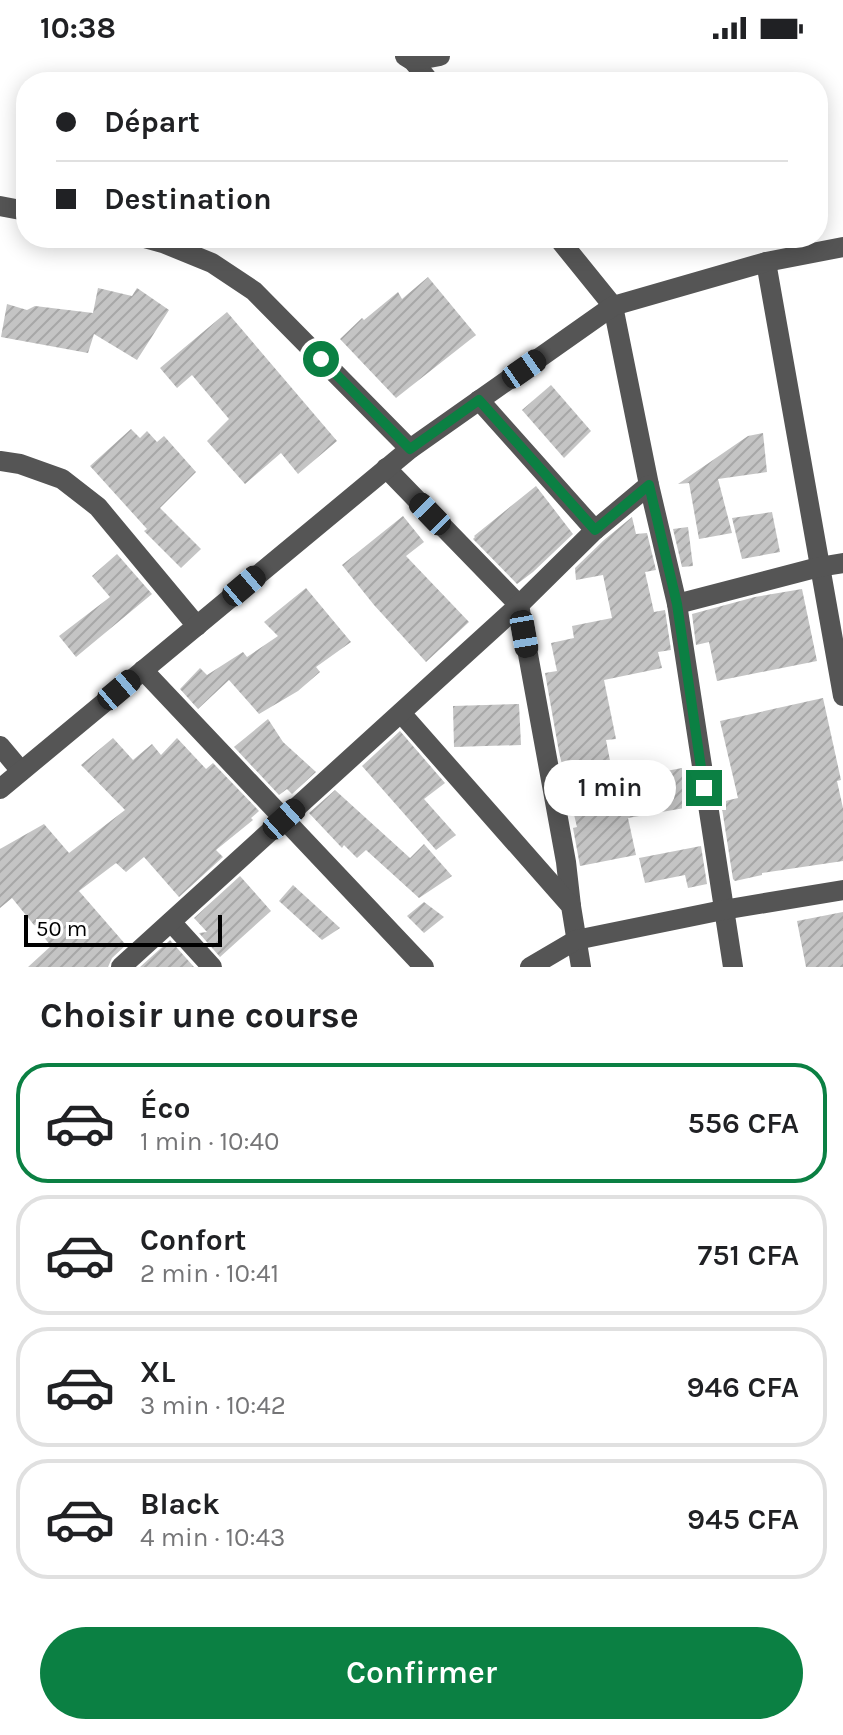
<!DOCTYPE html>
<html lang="fr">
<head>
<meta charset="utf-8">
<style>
  :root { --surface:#fff; --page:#f2f2f2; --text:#202124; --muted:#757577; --line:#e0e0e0; --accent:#0b8043 }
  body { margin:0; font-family:Karla,sans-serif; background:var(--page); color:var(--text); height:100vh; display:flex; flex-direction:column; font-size:30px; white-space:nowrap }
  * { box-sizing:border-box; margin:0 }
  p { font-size:26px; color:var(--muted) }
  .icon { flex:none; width:44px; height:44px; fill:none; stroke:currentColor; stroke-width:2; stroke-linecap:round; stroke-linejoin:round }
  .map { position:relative; height:911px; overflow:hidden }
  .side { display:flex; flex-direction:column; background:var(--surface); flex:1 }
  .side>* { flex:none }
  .top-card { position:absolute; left:16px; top:16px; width:812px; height:176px; border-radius:32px; box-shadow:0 4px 20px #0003; display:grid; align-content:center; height:176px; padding:0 40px; background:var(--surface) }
  .scale { position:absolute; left:24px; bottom:20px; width:198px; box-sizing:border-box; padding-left:8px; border:4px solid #000; border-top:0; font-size:22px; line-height:28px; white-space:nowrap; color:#000; -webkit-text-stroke:6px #fff; paint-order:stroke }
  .end { position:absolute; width:36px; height:36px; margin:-18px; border:10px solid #0b8043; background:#fff; box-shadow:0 0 0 4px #fff }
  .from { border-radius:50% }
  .bubble { position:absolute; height:56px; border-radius:28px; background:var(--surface); box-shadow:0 4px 20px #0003; font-size:26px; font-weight:600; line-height:56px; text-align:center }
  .car { position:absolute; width:24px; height:48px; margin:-24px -12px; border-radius:10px; box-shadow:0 0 6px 2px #0007; background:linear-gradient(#222 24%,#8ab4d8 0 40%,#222 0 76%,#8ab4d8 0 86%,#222 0) }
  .top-card b { display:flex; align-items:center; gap:28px; height:76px; font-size:30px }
  .top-card b+b { border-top:2px solid var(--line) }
  .top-card i { width:20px; height:20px; background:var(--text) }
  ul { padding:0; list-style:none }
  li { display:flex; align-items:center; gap:24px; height:120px; margin:0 16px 12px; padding:0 24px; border:4px solid var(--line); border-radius:32px }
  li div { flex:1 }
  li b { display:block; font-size:30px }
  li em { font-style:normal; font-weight:600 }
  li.current { border-color:var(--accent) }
  li>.icon { width:72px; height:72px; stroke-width:1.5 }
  h2 { padding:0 40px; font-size:36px; line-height:96px }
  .primary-button { display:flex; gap:16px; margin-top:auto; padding:16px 40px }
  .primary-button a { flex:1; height:92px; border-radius:48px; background:var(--accent); color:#fff; font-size:32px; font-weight:600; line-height:92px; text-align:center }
  .status { display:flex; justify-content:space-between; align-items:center; height:56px; padding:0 40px; background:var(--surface); direction:ltr }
  .status svg { height:22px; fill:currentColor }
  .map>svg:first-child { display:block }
  .building { fill:url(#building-hatch) }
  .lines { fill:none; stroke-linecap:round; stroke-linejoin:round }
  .minor { stroke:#555; stroke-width:20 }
  .route { stroke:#0b8043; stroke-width:10 }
</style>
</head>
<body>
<div class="status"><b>10:38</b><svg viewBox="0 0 49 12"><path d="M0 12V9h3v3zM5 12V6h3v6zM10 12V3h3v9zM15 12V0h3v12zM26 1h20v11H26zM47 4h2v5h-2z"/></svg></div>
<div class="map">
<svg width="843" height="911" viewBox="0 0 843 911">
  <defs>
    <pattern id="building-hatch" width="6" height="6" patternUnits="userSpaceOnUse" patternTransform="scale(2)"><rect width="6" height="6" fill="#c4c4c4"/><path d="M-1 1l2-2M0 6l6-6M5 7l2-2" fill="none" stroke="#a7a7a7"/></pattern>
  </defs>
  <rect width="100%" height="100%" fill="#fff"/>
  <!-- building -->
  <g class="building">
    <path d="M428 221 476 279 396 342 340 283 362 262 364 264 398 236 402 243Z"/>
    <path d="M98 232 132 240 137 232 169 254 137 304 94 278 88 297 1 281 7 248 27 254 35 250 93 257Z"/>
    <path d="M227 256 337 385 298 418 281 397 245 428 207 385 229 363 192 319 177 332 160 312Z"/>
    <path d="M551 329 591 375 564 402 522 354Z"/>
    <path d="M131 373 140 382 147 375 157 386 164 380 196 416 160 452 201 493 181 512 144 475 147 473 90 410Z"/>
    <path d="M763 377 767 416 718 423 732 477 699 483 689 427 678 428 748 380Z"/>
    <path d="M536 430 573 478 533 516 517 528 473 483 475 481 474 480Z"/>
    <path d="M772 456 780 496 742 503 732 462Z"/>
    <path d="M403 460 424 486 406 500 469 566 426 606 374 549 342 509Z"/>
    <path d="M632 461 636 478 647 477 656 514 645 516 654 556 665 554 671 594 658 596 662 612 604 624 616 683 606 684 614 725 682 712 690 751 628 762 636 799 580 810 573 772 577 771 559 696 545 617 557 615 551 587 574 582 572 570 612 562 603 519 576 524 575 512 604 484Z"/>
    <path d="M688 471 693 510 682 511 673 473Z"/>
    <path d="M117 498 152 538 76 601 59 580 110 541 92 520Z"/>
    <path d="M306 532 351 586 316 611 320 616 298 635 259 658 229 624 198 653 180 633 200 612 207 619 243 596 247 601 278 580 264 566Z"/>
    <path d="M802 533 817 605 717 625 709 586 696 589 692 558 755 541Z"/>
    <path d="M823 642 841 724 837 725 843 752V805L762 817V819L735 825 733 823 721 746 738 742 720 665Z"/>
    <path d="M519 648 521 689 454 691 453 650Z"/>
    <path d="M268 663 283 686 316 716 292 738 287 733 279 739 234 691Z"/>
    <path d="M400 675 445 727 424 743 456 779 436 794 362 710Z"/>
    <path d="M113 682 133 704 152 688 161 699 177 682 206 713 213 707 259 755 251 762 253 764 216 794 223 801 179 841 144 801 126 816 116 807 79 835 126 889 112 902 108 911H28L51 890 12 842 0 852V793L44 768 69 797 125 754 81 709Z"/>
    <path d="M335 734 410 802 424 788 452 820 419 842 366 794 357 802 344 789 342 792 309 757Z"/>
    <path d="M701 790 707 828 688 832 685 819 645 827 639 802Z"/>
    <path d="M240 820 271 855 220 901 199 877 207 876 194 862Z"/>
    <path d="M293 829 340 872 322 884 279 845Z"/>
    <path d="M424 846 444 861 424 877 407 860Z"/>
    <path d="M843 856V911H806L797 865Z"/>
    <path d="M170 884 194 911H140Z"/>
  </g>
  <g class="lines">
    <!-- minor -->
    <g class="minor">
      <path d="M405 0 413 5 430 26"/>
      <path d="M413 5 440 0"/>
      <path d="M0 150 26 155"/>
      <path d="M145 182 163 187 212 207 254 235 410 393"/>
      <path d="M558 182 613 250 649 429 677 548 733 911"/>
      <path d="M766 206 843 640"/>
      <path d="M479 344 595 474"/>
      <path d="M0 405 20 408 62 423 98 451 197 570"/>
      <path d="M386 412 519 549 566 806 571 850"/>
      <path d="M677 548 819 511 843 507"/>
      <path d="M143 614 424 911"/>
      <path d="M401 657 571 850 581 911"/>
      <path d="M0 690 21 715"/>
      <path d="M0 733 410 393 613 250 766 206 843 191"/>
      <path d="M171 866 212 911"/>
      <path d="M121 911 519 549 595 474 649 429"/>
      <path d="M530 911 576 884 723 854 843 834"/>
    </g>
  </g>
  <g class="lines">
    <!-- route -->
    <path class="route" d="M321 303 410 393 479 344 595 474 649 429 677 548 704 732"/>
  </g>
</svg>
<div class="scale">50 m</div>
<i class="end from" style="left:321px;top:303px"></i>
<i class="end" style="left:704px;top:732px"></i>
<div class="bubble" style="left:544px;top:704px;width:132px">1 min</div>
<i class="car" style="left:524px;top:313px;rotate:55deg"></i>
<i class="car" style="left:430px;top:458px;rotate:316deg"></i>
<i class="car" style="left:244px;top:530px;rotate:50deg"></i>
<i class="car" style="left:524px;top:578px;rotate:170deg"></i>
<i class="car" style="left:119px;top:634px;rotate:50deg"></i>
<i class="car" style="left:284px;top:763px;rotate:48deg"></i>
<div class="top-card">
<b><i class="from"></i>Départ</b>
<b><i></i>Destination</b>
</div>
</div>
<section class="side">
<h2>Choisir une course</h2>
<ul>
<li class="current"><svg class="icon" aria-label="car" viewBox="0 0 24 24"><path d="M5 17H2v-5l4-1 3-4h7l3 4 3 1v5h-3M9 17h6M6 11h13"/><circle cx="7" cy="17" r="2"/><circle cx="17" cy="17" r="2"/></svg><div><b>Éco</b><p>1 min · 10:40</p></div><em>556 CFA</em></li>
<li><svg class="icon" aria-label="car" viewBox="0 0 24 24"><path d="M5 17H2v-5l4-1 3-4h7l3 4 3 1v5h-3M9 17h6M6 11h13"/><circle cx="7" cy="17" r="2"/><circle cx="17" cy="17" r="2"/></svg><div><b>Confort</b><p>2 min · 10:41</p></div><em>751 CFA</em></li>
<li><svg class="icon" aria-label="car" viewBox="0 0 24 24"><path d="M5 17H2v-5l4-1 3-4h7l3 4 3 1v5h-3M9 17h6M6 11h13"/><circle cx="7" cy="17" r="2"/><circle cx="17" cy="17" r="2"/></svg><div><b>XL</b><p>3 min · 10:42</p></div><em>946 CFA</em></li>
<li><svg class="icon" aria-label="car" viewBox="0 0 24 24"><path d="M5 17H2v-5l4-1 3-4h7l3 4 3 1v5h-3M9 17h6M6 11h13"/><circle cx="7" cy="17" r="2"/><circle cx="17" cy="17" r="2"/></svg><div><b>Black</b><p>4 min · 10:43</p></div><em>945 CFA</em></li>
</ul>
<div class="primary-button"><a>Confirmer</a></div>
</section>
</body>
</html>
